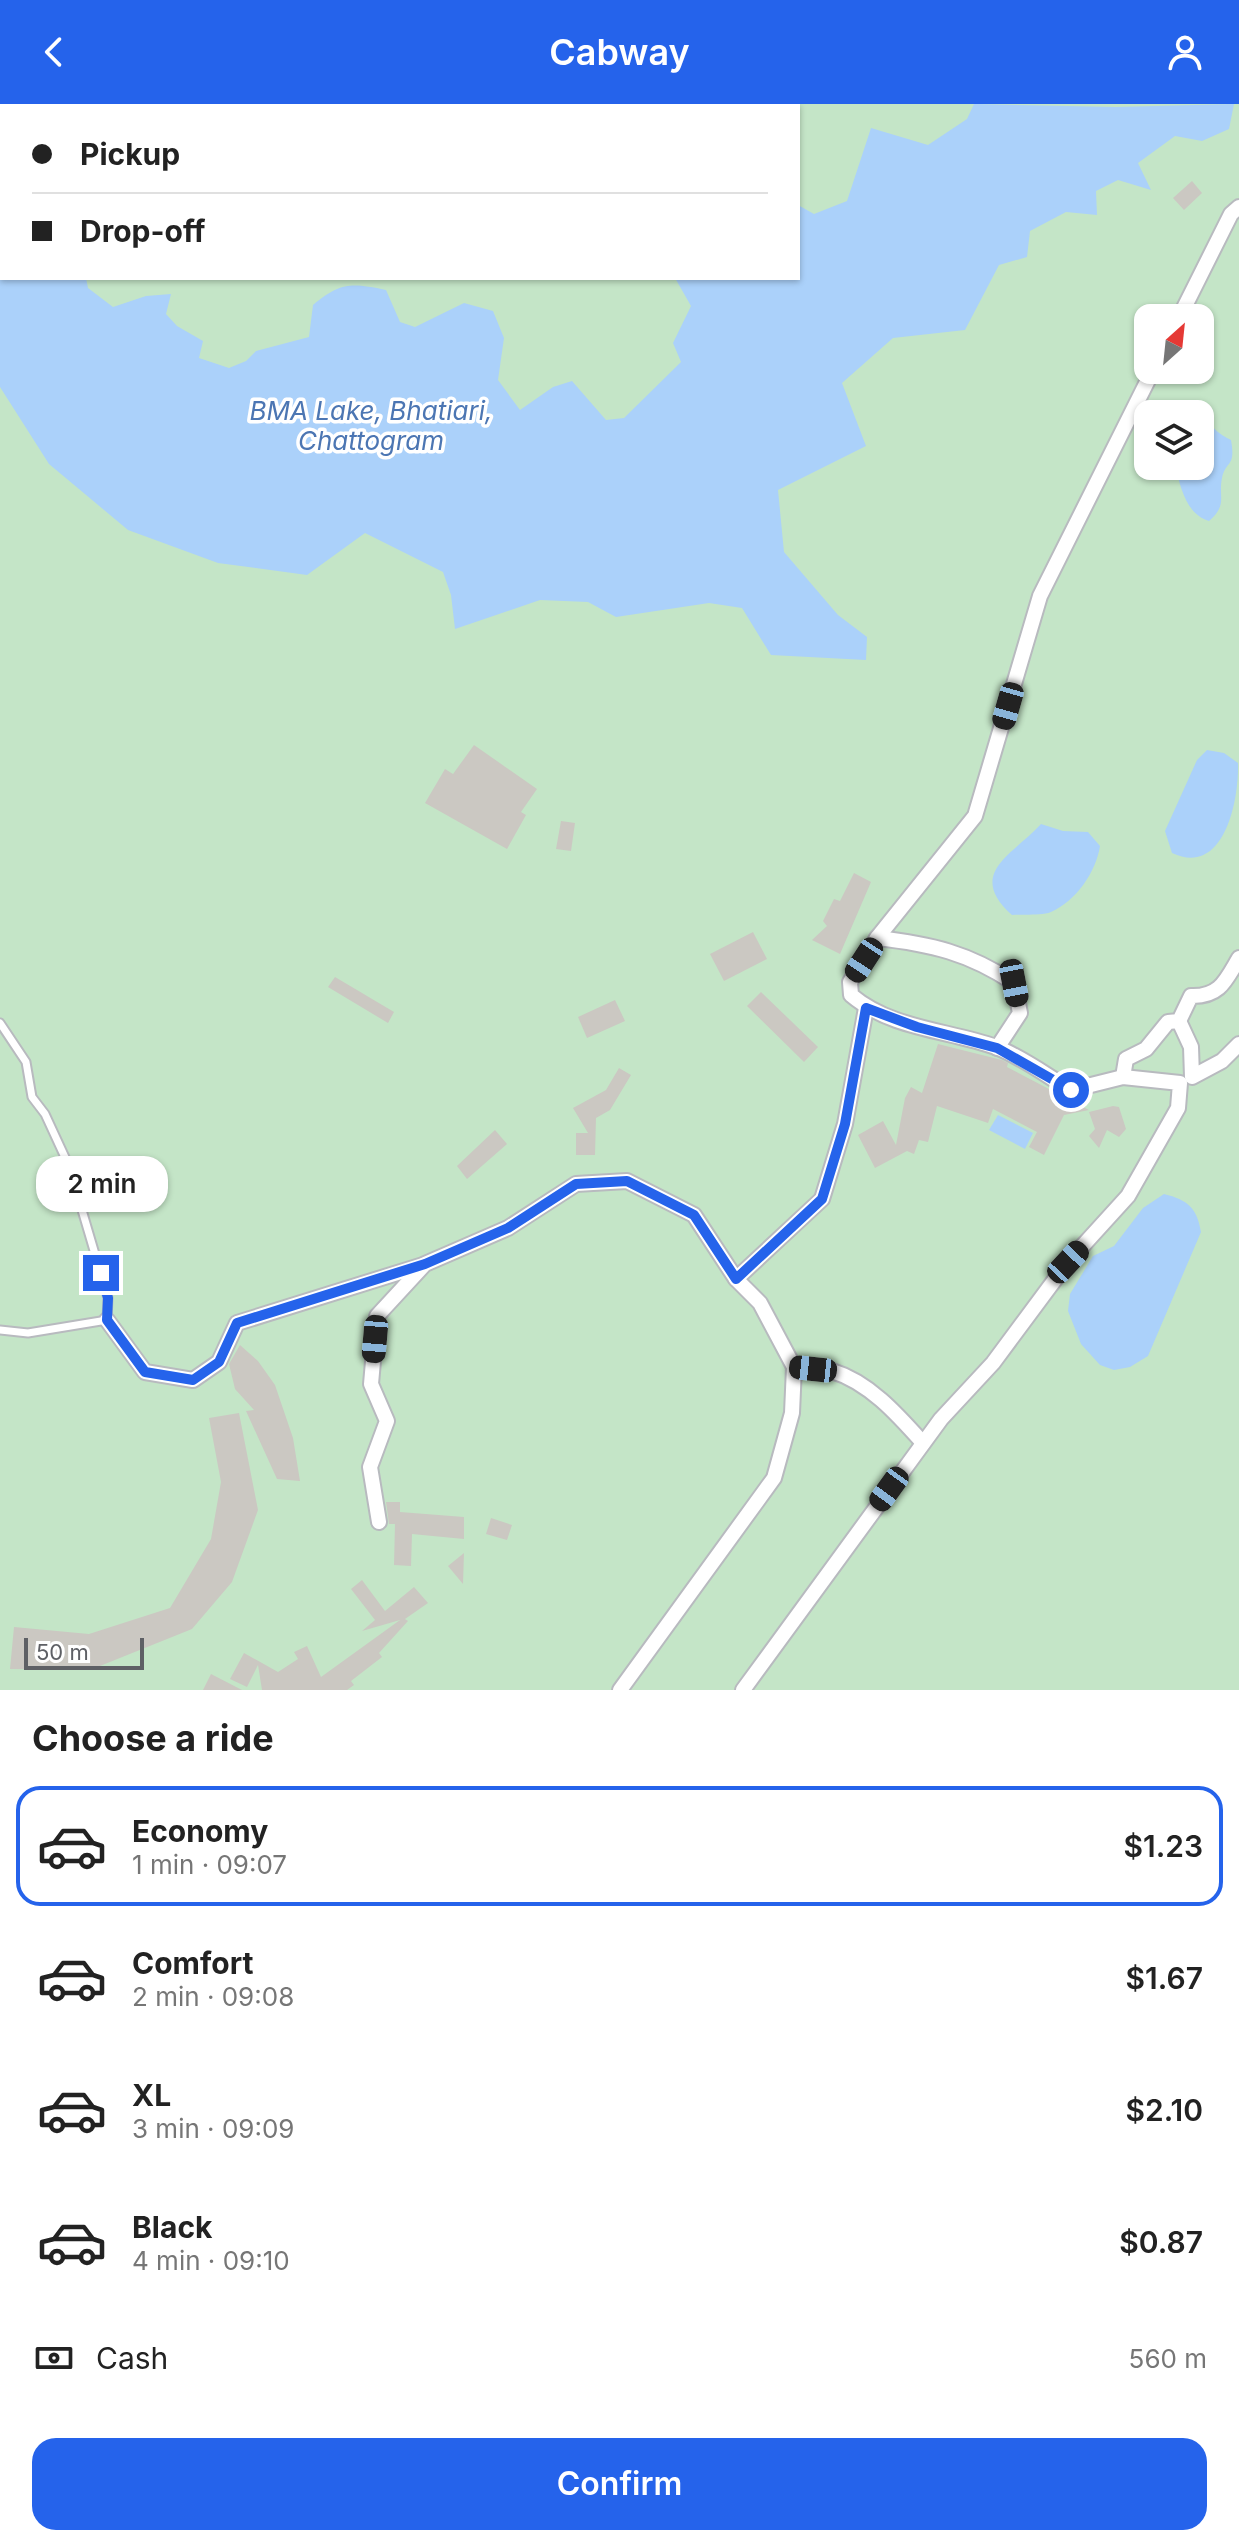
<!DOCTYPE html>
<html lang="en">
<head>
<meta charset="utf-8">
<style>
  :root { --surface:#fff; --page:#f6f6f6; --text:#222; --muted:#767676; --line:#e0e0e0; --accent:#2563eb }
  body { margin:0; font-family:Inter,sans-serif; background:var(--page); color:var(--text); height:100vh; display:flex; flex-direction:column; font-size:30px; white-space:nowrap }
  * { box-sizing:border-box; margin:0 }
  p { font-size:26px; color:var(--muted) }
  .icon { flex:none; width:44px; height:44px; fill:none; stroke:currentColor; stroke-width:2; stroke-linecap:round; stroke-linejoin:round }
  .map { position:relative; height:1586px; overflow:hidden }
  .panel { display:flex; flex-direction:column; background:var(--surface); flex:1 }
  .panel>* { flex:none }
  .top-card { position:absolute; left:0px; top:0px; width:800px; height:176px; box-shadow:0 2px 6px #0004; display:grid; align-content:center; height:176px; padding:0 32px; background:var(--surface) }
  .needle { width:52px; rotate:27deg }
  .buttons { position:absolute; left:1134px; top:200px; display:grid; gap:16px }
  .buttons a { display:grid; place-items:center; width:80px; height:80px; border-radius:16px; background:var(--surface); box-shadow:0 2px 6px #0004; font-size:40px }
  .scale { position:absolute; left:24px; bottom:20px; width:120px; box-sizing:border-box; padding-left:8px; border:4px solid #5e6065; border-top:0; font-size:22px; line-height:28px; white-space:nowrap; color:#5e6065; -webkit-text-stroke:6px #fff; paint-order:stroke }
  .end { position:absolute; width:36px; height:36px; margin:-18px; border:10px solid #2563eb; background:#fff; box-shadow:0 0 0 4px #fff }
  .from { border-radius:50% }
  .bubble { position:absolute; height:56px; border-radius:24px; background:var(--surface); box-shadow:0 2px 6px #0004; font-size:26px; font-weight:600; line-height:56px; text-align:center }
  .car { position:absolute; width:24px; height:48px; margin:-24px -12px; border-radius:10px; box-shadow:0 0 6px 2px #0007; background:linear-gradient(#222 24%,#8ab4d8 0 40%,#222 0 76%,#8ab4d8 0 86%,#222 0) }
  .top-card b { display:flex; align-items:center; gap:28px; height:76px; font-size:30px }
  .top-card b+b { border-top:2px solid var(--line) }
  .top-card i { width:20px; height:20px; background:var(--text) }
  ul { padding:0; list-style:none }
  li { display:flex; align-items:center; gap:24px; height:120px; margin:0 16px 12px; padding:0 16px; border:4px solid transparent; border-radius:24px }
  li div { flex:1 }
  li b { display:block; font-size:30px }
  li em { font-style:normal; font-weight:600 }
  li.current { border-color:var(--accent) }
  li>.icon { width:72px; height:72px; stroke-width:1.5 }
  h2 { padding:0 32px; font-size:36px; line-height:96px }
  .pay { display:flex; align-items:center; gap:20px; height:88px; padding:0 32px; font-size:30px }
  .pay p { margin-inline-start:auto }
  .button { display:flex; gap:16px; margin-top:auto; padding:16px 32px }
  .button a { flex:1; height:92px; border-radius:24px; background:var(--accent); color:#fff; font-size:32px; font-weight:600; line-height:92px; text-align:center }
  header { display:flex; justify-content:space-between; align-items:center; height:104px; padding:0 32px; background:var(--accent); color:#fff; font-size:36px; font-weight:600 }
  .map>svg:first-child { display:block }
  .green { fill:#c4e5c7; fill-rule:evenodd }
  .water { fill:#abd1fa }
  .building { fill:#cbc8c2 }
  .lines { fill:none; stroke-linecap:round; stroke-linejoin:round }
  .lane-casing { stroke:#b8babf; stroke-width:11 }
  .street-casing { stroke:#b8babf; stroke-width:18 }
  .primary-casing { stroke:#e9cf65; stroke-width:28 }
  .lane { stroke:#fff; stroke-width:7 }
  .street { stroke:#fff; stroke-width:14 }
  .primary { stroke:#faf4b0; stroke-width:24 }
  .route { stroke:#2563eb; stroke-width:10 }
  .labels { text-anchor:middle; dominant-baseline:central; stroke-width:7; stroke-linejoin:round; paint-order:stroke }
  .water-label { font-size:26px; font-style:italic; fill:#4c76b3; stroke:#fff }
</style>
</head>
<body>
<header><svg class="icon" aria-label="back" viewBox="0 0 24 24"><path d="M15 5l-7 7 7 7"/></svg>Cabway<svg class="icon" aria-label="person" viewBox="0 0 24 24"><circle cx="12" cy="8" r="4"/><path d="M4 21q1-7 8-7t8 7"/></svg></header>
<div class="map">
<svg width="1239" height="1586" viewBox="0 0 1239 1586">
  <rect width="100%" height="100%" fill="#efeee6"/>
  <!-- green -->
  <path class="green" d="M0 0H1239V1586H0ZM2 2H798V174H2ZM1148 214H1200V266H1148ZM1148 310H1200V362H1148Z"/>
  <!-- water -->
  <g class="water">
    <path d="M0 0 11 2H2V174H86L88 184 113 203 146 192 171 190 166 210 177 222 203 237 199 254 229 264 246 257 256 247 309 233 313 201C341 178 351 179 386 186L400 218 415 223 464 199 493 207 504 234 498 276 520 306 553 283 572 277 606 316 624 314 681 258 673 239 691 202 675 174H798V101L814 110 847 97 871 24 928 41 967 15 974 0 1116 3 1234 0 1229 25 1202 37 1175 32 1138 59 1151 86 1118 76 1096 87 1097 111 1066 108 1030 127 1027 153 999 161 965 226 893 234 842 279 866 342 778 386 784 448 838 511 867 533 866 556 771 551 742 504 709 499 616 513 588 498 540 496 455 525 451 491 443 468 365 429 307 471 218 459 128 426 49 360 0 283Z"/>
    <path d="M1192 302C1211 313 1206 324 1231 336 1236 364 1226 356 1222 374 1218 392 1228 401 1209 417 1186 410 1181 384 1175 362H1200V310H1184Z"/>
    <path d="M1207 646 1224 649 1238 659C1239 699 1223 773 1172 749L1165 727 1197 656Z"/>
    <path d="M1041 720 1063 727 1088 728 1100 742C1096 768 1076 797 1051 808 1041 812 1024 810 1012 811 965 769 1014 750 1041 720Z"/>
    <path d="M998 1011 1033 1029 1025 1045 989 1026Z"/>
    <path d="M1164 1090C1188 1096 1197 1104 1201 1128L1148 1252 1130 1263 1114 1266 1100 1261 1081 1240 1068 1207 1070 1190 1093 1152 1114 1142 1143 1104Z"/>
  </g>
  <!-- building -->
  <g class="building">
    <path d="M1192 77 1202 89 1184 106 1173 94Z"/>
    <path d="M474 641 537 685 521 708 526 711 507 745 425 699 445 665 453 670Z"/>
    <path d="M561 717 575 719 571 747 556 745Z"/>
    <path d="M854 769 871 778 840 850 812 836 827 822 823 817 834 795 840 797Z"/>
    <path d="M753 828 767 855 724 877 710 850Z"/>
    <path d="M335 873 394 908 388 919 328 883Z"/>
    <path d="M761 888 818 943 804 958 747 902Z"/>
    <path d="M615 896 625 917 587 934 578 913Z"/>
    <path d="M938 940 1002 956 1008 959 1007 963 1089 1006 1064 1011 1044 1051 1029 1043 1037 1028 993 1005 988 1019 937 1002 928 1038 919 1036 914 1050 907 1047 875 1064 858 1031 883 1017 896 1041 905 994 911 983 922 989Z"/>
    <path d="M619 964 631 971 610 1006 596 1014 595 1051H576V1029H588L573 1004 606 986Z"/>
    <path d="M1113 1002 1119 1003 1126 1025 1119 1033 1107 1026 1099 1044 1089 1032 1095 1025 1089 1008Z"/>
    <path d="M495 1026 507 1040 467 1075 457 1062Z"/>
    <path d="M240 1241 258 1257 275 1281 293 1334 300 1377 277 1375 246 1307 254 1306 235 1285 229 1260Z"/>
    <path d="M239 1309 258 1406 232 1478 192 1525 90 1566 10 1565 14 1523 89 1530 170 1504 211 1435 221 1378 209 1314Z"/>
    <path d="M386 1398H400V1408L464 1413V1435L412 1430 411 1462 394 1461 395 1420H389Z"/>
    <path d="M491 1414 512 1421 507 1436 486 1430Z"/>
    <path d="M464 1449 463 1480 448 1462Z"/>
    <path d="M362 1476 385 1507 414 1483 428 1499 405 1515 408 1517 379 1549 382 1553 351 1577 354 1581 347 1586H262L258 1561 247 1583 230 1575 244 1549 278 1568 298 1555 294 1548 307 1542 321 1573 400 1516 362 1527 375 1516 351 1485Z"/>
    <path d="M211 1570 242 1586H203Z"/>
  </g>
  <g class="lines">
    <defs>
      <path id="lane" d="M0 919 26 958 32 993 45 1010 69 1062 108 1194 107 1216 28 1229 0 1226"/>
      <g id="street">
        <path d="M1179 214 1231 110 1239 103"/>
        <path d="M877 834C931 840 969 849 1014 879L1020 909 997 944"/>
        <path d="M1179 917 1191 943 1192 973 1222 957 1239 940"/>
        <path d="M1123 973 1126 955 1146 945 1168 918 1179 917 1191 892C1220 893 1226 876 1239 854"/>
        <path d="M107 1216 145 1268 193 1276 219 1258 237 1219 423 1161"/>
        <path d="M794 1263C806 1265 821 1264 832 1267 869 1278 898 1311 923 1339"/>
        <path d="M379 1418 370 1363 387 1317 371 1280 377 1212 425 1160 508 1124 576 1080 627 1077 694 1111 736 1175"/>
        <path d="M620 1586 774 1374 792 1309 794 1263 760 1199 736 1175 822 1095 845 1020 866 904"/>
        <path d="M743 1586 941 1315 993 1259 1068 1158 1128 1092 1178 1004 1180 979 1123 973 1071 986C1047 972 1022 953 996 943 948 926 891 925 851 891L850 878 877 834 975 712 1040 492 1153 266"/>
      </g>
      <g id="primary">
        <path d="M223 0 225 2"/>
        <path d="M703 2 708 0"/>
      </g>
    </defs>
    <!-- lane casing -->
    <use href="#lane" class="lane-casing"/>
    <!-- street casing -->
    <use href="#street" class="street-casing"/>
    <!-- primary casing -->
    <use href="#primary" class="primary-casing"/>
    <!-- lane -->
    <use href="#lane" class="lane"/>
    <!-- street -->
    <use href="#street" class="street"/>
    <!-- primary -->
    <use href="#primary" class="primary"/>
  </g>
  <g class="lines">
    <!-- route -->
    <path class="route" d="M101 1169 108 1194 107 1216 145 1268 193 1276 219 1258 237 1219 425 1160 508 1124 576 1080 627 1077 694 1111 736 1175 822 1095 845 1020 866 904 917 923 997 944 1071 986"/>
  </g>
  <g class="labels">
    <!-- water labels -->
    <g class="water-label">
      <text x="371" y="306">BMA Lake, Bhatiari,<tspan x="371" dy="30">Chattogram</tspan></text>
    </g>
  </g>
</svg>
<div class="buttons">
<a><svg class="needle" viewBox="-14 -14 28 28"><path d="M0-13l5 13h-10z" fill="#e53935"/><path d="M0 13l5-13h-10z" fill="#767676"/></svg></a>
<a><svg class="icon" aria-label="layers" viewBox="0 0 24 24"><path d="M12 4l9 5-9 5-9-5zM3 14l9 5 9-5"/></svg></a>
</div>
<div class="scale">50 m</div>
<i class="end from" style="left:1071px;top:986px"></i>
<i class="end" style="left:101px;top:1169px"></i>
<div class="bubble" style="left:36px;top:1052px;width:132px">2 min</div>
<i class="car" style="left:1008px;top:602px;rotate:196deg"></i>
<i class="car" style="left:864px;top:856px;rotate:213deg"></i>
<i class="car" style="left:1014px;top:879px;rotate:169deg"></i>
<i class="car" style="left:1068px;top:1158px;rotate:43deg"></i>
<i class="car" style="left:375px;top:1235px;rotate:185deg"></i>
<i class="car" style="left:813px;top:1265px;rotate:276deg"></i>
<i class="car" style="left:889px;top:1385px;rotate:216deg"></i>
<div class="top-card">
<b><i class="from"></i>Pickup</b>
<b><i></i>Drop-off</b>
</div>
</div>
<section class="panel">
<h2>Choose a ride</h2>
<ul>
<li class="current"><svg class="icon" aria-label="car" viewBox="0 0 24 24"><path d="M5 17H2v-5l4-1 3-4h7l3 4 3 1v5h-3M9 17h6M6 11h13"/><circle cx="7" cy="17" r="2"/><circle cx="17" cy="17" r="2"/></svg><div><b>Economy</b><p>1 min · 09:07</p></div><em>$1.23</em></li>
<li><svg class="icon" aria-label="car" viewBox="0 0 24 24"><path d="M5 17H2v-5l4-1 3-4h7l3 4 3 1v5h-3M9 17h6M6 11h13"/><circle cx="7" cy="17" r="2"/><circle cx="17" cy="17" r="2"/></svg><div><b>Comfort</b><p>2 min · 09:08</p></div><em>$1.67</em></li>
<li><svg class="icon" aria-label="car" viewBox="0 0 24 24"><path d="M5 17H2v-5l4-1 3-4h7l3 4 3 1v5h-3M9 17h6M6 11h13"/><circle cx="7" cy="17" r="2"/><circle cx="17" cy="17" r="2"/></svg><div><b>XL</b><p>3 min · 09:09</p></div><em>$2.10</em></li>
<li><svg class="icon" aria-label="car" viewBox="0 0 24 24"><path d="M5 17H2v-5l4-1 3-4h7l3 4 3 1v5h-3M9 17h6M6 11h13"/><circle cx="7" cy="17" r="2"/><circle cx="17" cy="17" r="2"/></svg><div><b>Black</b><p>4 min · 09:10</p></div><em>$0.87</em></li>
</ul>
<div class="pay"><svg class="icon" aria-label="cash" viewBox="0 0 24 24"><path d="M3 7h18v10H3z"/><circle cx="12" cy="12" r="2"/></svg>Cash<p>560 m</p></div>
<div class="button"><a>Confirm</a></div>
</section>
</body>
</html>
